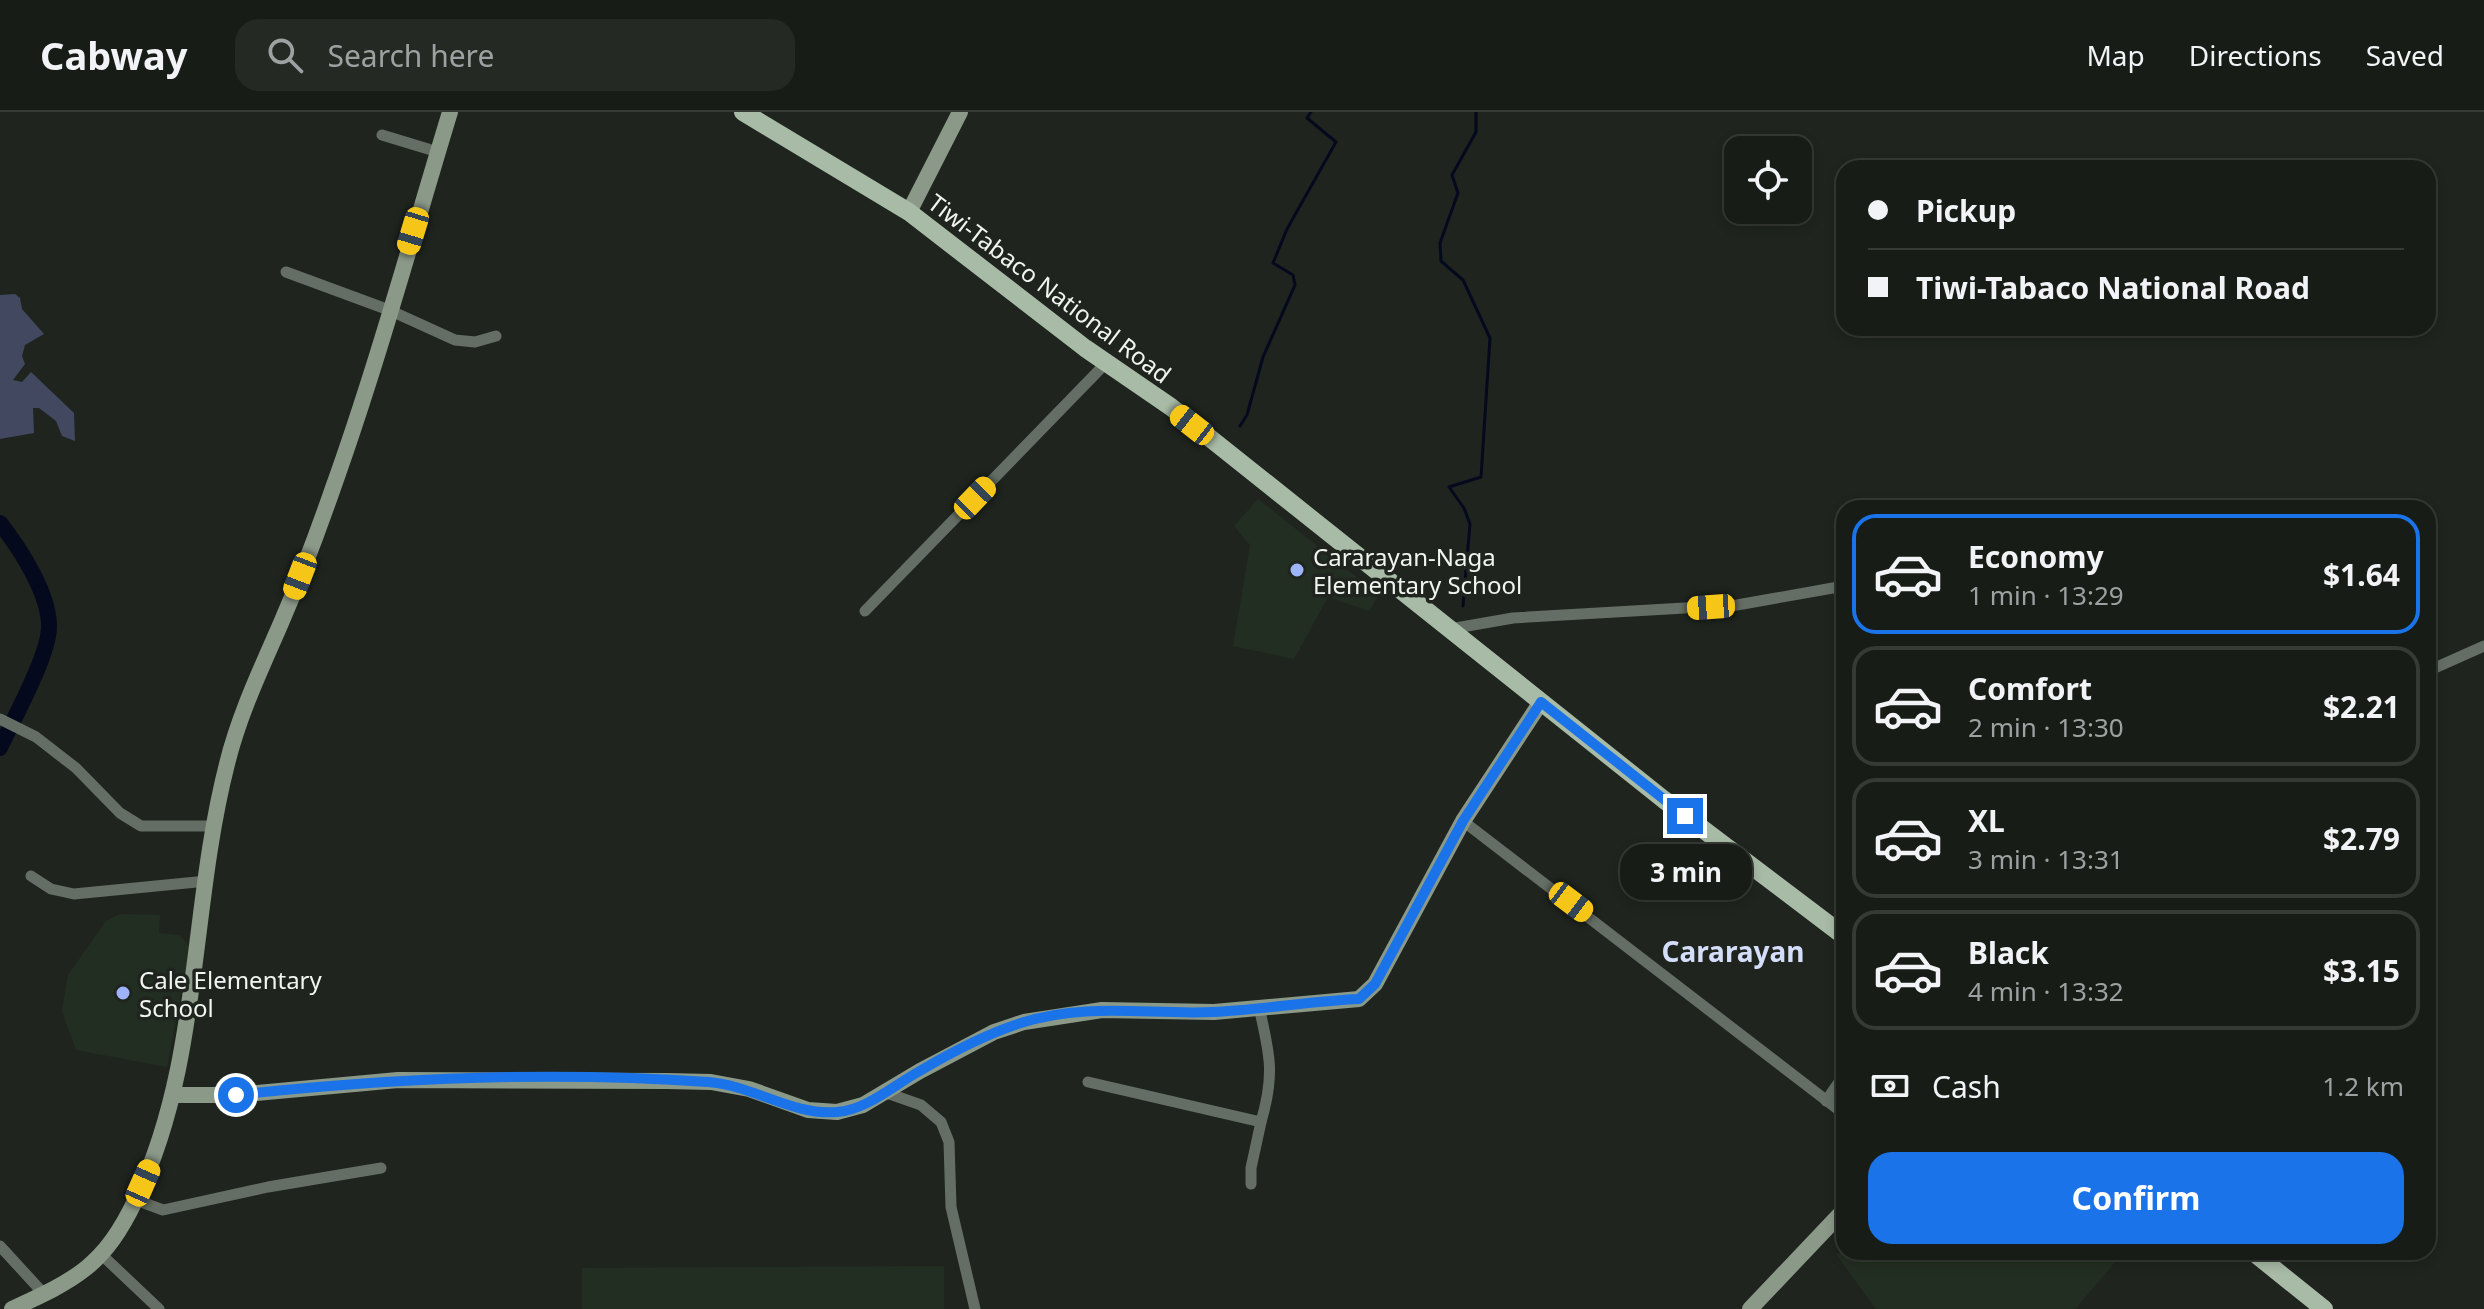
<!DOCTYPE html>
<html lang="en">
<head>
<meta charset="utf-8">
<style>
  :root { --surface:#171c16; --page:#242923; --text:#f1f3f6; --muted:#9ea1a1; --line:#363a35; --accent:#1a73e8 }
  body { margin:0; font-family:"Noto Sans",sans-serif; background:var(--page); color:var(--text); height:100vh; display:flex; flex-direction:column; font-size:30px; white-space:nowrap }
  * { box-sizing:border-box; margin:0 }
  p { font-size:26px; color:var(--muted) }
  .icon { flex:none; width:44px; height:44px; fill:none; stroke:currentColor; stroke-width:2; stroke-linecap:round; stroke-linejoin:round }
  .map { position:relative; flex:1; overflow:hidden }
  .drawer { position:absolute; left:1836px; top:388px; width:600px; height:760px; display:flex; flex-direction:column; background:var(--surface); border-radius:24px; box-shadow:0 4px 12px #0003,0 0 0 2px var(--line) }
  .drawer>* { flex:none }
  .top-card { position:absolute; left:1836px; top:48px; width:600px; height:176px; border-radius:24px; box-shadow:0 4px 12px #0003,0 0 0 2px var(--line); display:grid; align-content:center; height:176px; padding:0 32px; background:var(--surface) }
  .controls { position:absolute; left:1724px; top:24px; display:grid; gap:16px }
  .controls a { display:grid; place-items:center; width:88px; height:88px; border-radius:16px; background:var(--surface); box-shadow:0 4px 12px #0003,0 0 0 2px var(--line); font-size:40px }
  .end { position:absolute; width:36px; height:36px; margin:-18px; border:10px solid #1a73e8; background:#fff; box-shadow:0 0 0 4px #fff }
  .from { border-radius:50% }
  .bubble { position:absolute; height:56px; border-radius:24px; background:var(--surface); box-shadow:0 4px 12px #0003,0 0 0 2px var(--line); font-size:26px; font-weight:700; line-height:56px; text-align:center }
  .car { position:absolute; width:24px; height:48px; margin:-24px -12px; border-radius:10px; box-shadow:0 0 6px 2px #0007; background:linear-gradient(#f5c518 24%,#345 0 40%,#f5c518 0 76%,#345 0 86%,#f5c518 0) }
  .top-card b { display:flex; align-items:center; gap:28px; height:76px; font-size:30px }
  .top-card b+b { border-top:2px solid var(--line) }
  .top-card i { width:20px; height:20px; background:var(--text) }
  ul { padding:14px 0 0; list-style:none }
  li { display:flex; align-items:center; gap:24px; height:120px; margin:0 16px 12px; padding:0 16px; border:4px solid var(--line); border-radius:24px }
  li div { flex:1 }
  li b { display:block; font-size:30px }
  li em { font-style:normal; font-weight:700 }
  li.current { border-color:var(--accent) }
  li>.icon { width:72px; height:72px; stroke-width:1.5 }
  .pay { display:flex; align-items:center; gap:20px; height:88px; padding:0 32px; font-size:30px }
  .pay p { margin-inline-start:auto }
  .primary-button { display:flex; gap:16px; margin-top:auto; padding:16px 32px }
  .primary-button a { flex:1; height:92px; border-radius:24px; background:var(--accent); color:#fff; font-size:32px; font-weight:700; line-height:92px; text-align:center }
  header { display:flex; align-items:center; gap:48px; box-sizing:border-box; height:112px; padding:0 40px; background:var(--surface); border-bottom:2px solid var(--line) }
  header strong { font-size:38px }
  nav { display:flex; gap:44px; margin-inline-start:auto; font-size:28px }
  .search { width:560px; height:72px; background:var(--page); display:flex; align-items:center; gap:20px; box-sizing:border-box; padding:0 28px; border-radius:24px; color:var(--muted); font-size:30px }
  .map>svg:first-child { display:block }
  .built { fill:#232e22 }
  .green { fill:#414860 }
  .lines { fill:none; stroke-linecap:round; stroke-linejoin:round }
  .stream { stroke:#05091d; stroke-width:3 }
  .river { stroke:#05091d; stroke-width:16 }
  .street { stroke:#656e64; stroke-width:11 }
  .secondary { stroke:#8b9989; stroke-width:16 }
  .primary { stroke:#a8bba6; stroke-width:18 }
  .route { stroke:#1a73e8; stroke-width:10 }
  .poi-dot { fill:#9db4fd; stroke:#1f251e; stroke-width:3 }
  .labels { text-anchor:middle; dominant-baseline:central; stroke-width:7; stroke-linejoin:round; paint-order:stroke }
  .street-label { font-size:24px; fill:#f1f5f1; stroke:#1f251e }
  .poi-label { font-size:24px; fill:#f1f5f1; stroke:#1f251e; text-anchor:start }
  .quarter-label { font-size:28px; font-weight:bold; fill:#d4defa; stroke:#1f251e }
</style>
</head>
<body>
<header>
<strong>Cabway</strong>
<div class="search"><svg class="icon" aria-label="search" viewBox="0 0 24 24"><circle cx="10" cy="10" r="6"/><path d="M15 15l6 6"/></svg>Search here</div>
<nav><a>Map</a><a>Directions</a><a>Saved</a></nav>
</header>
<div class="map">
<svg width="2484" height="1197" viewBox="0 0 2484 1197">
  <rect width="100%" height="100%" fill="#1f251e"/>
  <!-- built -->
  <g class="built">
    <path d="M1258 387 1379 483 1369 499 1328 485 1294 547 1233 534 1250 433 1234 414Z"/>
    <path d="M120 802 160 803 159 821 179 823 190 835 167 955 76 938 62 899 68 863 106 809Z"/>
    <path d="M1844 1139V1140H2124L2075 1197H1876L1836 1142Z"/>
    <path d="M944 1154V1197H582V1156Z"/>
  </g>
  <!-- green -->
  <path class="green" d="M15 182 20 186 22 197 44 222 25 233 22 244 25 252 13 268 22 270 31 260 74 301 75 329 62 324 56 309 39 296H33L34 321 0 327V183Z"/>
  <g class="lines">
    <!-- stream -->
    <g class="stream">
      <path d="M1240 314 1247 303 1263 245 1295 173 1293 163 1273 151 1287 117 1336 30 1307 6 1311 0"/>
      <path d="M1463 494 1470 412 1464 396 1449 375 1481 365 1490 226 1463 168 1441 149 1440 131 1458 81 1452 63 1476 20V0"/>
    </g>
    <!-- river -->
    <path class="river" d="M0 411C20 437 50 482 49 516 48 545 13 608 0 636"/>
    <!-- street -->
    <g class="street">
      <path d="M382 23 438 40"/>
      <path d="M286 160 389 198 455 228 475 230 496 224"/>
      <path d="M865 499 1106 251"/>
      <path d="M1450 517 1513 506 1737 493 1844 474"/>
      <path d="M2428 559 2484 534"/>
      <path d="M0 607 36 625 76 656 120 701 141 714H213"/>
      <path d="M1463 709 1844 1002"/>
      <path d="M31 764 51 777 74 782 207 769"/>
      <path d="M1088 970 1261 1010C1275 962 1270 943 1259 895"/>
      <path d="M884 980 921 993 941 1010 949 1030 951 1095 975 1197"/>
      <path d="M1826 989 1844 963"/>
      <path d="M1251 1072V1056L1261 1010"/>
      <path d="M136 1088 163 1098 268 1075 381 1056"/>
      <path d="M0 1134 44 1182"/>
      <path d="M103 1144 159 1197"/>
    </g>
    <!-- secondary -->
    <g class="secondary">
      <path d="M909 100 960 0"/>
      <path d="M173 983H236L398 968 667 969 711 970 749 977 808 998 837 1000 863 993 920 959 994 920 1024 910 1102 898 1214 900 1359 887 1375 872 1463 709 1541 590"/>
      <path d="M12 1197C77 1167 104 1154 136 1087 201 951 190 796 227 652 239 603 261 557 281 511 300 467 317 422 333 376 377 253 412 125 450 0"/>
      <path d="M1750 1197 1844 1098"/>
    </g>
    <!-- primary -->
    <g class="primary">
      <path d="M743 0 909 100 1085 236 1171 295 1663 687 1844 824"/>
      <path d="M2253 1140 2324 1197"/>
    </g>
  </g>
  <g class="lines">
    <!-- route -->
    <path class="route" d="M236 983C390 966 553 959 708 970 752 973 793 1004 837 1000 866 998 893 974 918 960 950 941 986 922 1021 911 1085 890 1149 903 1214 900 1262 898 1310 889 1359 887L1375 872 1463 709 1541 590 1685 704"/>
  </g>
  <!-- markers -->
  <g class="poi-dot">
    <circle cx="1297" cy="458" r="8"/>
    <circle cx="123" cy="881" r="8"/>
  </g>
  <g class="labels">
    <!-- street labels -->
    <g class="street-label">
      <text transform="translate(1050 176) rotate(37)">Tiwi-Tabaco National Road</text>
    </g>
    <!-- poi labels -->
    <g class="poi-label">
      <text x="1313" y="444">Cararayan-Naga<tspan x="1313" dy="28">Elementary School</tspan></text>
      <text x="139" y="867">Cale Elementary<tspan x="139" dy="28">School</tspan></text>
    </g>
    <!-- quarter labels -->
    <g class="quarter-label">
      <text x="1733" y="839">Cararayan</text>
    </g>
  </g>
</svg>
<div class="controls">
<a><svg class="icon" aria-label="locate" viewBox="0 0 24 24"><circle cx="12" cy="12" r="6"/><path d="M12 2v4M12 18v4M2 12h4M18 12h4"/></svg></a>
</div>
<i class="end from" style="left:236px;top:983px"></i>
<i class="end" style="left:1685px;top:704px"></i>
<div class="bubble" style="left:1620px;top:732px;width:132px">3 min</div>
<i class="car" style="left:413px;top:119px;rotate:197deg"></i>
<i class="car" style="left:1192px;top:313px;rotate:308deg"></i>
<i class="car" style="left:975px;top:386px;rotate:44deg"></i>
<i class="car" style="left:300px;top:464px;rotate:201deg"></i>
<i class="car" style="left:1711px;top:495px;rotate:266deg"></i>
<i class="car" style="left:1571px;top:790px;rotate:127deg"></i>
<i class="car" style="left:143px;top:1071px;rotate:24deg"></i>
<div class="top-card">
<b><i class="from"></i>Pickup</b>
<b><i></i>Tiwi-Tabaco National Road</b>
</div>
<section class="drawer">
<ul>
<li class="current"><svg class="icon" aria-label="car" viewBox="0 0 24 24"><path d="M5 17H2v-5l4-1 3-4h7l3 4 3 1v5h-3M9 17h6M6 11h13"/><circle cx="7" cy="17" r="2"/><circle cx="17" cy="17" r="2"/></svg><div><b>Economy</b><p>1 min · 13:29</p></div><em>$1.64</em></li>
<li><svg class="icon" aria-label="car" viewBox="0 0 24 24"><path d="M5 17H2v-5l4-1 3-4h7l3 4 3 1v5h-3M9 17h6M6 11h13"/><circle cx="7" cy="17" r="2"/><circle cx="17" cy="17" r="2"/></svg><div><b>Comfort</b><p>2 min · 13:30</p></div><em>$2.21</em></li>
<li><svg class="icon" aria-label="car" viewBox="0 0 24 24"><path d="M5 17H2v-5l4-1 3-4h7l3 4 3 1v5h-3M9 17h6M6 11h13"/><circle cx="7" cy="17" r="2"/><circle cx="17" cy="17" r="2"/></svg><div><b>XL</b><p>3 min · 13:31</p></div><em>$2.79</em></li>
<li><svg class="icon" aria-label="car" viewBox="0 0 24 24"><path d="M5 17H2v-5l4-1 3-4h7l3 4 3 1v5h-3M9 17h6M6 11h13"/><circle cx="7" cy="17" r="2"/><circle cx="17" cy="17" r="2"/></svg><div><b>Black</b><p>4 min · 13:32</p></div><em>$3.15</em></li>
</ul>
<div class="pay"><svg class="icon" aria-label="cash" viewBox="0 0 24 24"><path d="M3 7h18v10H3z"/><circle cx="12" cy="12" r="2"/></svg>Cash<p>1.2 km</p></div>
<div class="primary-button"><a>Confirm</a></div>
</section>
</div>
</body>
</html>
